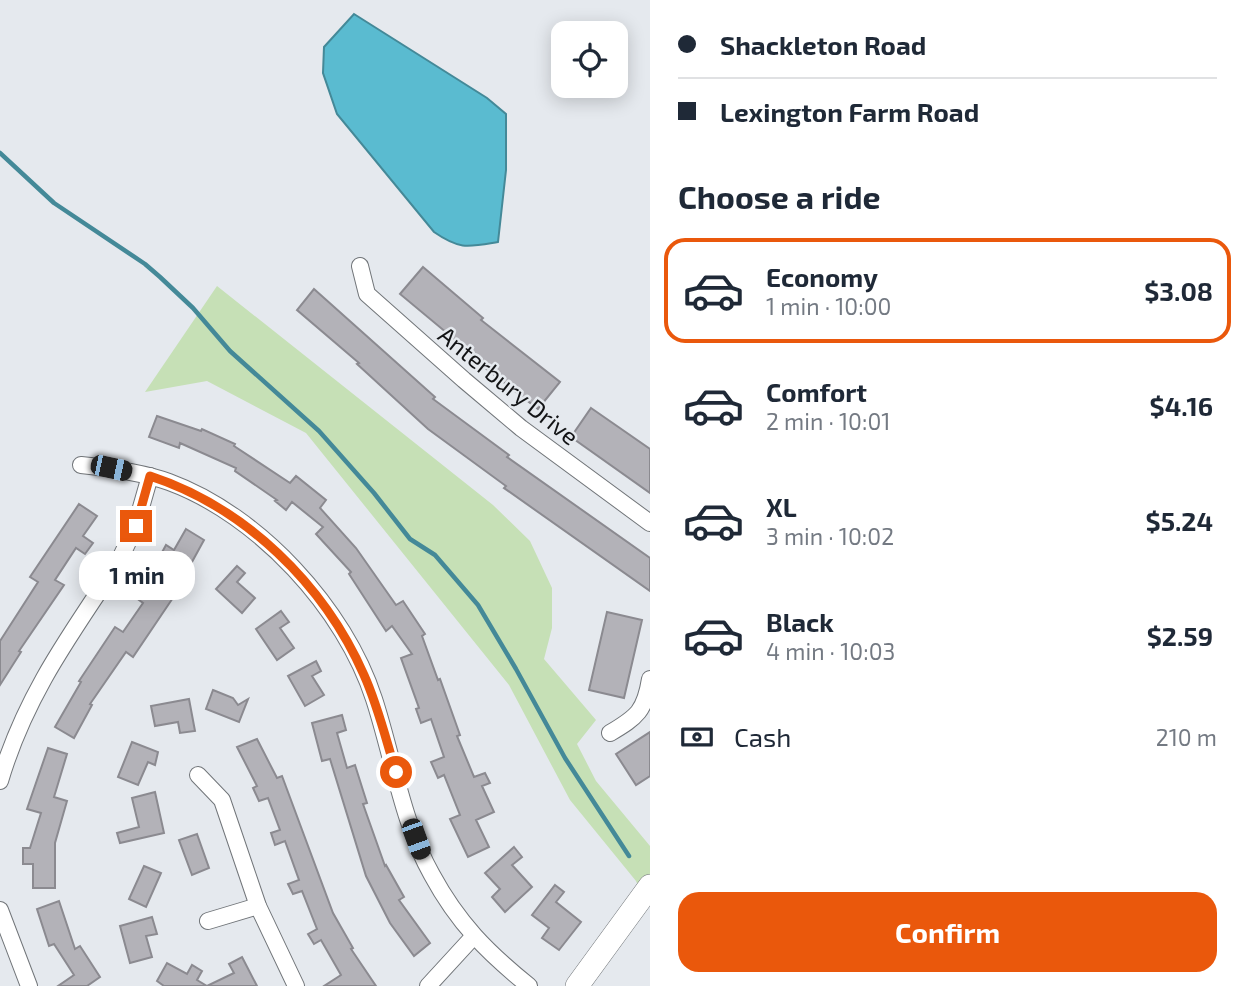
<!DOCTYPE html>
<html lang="en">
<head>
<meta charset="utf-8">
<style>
  :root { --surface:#fff; --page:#f6f6f7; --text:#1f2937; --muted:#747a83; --line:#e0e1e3; --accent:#ea580c }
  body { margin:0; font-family:"Exo 2",sans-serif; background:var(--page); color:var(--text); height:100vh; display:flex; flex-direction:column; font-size:26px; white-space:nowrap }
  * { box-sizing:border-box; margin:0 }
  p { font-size:23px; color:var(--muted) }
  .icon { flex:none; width:38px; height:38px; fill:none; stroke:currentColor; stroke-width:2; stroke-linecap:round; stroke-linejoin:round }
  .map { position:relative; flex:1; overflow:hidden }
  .drawer { display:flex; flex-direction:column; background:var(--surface); width:595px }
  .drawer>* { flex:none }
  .top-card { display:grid; align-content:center; height:154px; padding:0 28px; background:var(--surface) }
  .controls { position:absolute; left:551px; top:21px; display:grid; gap:14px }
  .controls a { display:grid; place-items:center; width:77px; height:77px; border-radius:14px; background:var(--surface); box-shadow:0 4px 18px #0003; font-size:35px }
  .end { position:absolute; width:32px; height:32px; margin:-16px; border:9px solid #ea580c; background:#fff; box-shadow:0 0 0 4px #fff }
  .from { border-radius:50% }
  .bubble { position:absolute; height:49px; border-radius:21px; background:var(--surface); box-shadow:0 4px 18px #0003; font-size:23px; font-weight:700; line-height:49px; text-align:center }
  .car { position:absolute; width:21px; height:42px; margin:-21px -10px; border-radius:9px; box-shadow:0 0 5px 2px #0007; background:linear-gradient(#222 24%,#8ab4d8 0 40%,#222 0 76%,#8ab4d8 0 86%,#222 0) }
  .top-card b { display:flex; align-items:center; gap:24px; height:66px; font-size:26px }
  .top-card b+b { border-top:2px solid var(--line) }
  .top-card i { width:18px; height:18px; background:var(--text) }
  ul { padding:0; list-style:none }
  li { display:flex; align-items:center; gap:21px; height:105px; margin:0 14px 10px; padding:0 14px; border:4px solid transparent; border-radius:21px }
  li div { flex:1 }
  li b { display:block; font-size:26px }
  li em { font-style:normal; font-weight:700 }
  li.on { border-color:var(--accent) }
  li>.icon { width:63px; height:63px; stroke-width:1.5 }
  h2 { padding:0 28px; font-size:32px; line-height:84px }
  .pay { display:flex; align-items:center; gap:18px; height:77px; padding:0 28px; font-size:26px }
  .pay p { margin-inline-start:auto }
  .action { display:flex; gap:14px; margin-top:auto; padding:14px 28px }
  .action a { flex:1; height:80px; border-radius:21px; background:var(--accent); color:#fff; font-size:28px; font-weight:700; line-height:80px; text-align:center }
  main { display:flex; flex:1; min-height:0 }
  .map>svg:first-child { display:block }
  .green { fill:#c6e0b6 }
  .water { fill:#5abbd0; stroke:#448998; stroke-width:2 }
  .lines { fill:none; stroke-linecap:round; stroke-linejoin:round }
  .stream { stroke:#448998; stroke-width:4.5 }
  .building { fill:#b3b2b8; stroke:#8b8a90; stroke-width:2 }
  .minor-casing { stroke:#717579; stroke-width:18 }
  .secondary-casing { stroke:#717579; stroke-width:24 }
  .minor { stroke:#fff; stroke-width:16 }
  .secondary { stroke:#fff; stroke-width:23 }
  .route { stroke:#ea580c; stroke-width:9 }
  .labels { text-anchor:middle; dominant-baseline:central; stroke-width:5; stroke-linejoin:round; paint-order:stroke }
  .street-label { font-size:24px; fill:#121315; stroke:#e5e9ee }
</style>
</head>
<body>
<main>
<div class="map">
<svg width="650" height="986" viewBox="0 0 650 986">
  <rect width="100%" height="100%" fill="#e5e9ee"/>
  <!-- green -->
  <path class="green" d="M217 286 493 505 530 541 552 588V628L544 659 596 720 577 744 596 781 650 846V877L640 890 636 881 570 800 509 685 306 433 207 381 145 392Z"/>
  <!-- water -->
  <path class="water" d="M354 14 487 98 506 114V170L498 242C468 247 460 250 434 232L337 114 323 73 324 47Z"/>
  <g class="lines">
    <!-- stream -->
    <path class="stream" d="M0 153 54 203 145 264 160 277 193 308 230 351 319 431 374 493 410 539 435 555 478 605 516 669 565 758 629 856"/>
  </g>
  <!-- building -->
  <g class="building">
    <path d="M423 267 483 318 481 320 560 382 538 409 475 360 477 358 400 294Z"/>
    <path d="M314 289 435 397 433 399 509 455 507 457 650 558V591L504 488 506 486 428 429 357 364 359 363 297 310Z"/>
    <path d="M591 408 650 449V493L571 437Z"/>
    <path d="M157 416 201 431 202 429 235 444 234 446 290 483 296 476 326 500 320 508 356 548 396 605 403 601 425 634 422 636 438 680 440 679 460 735 457 736 474 777 485 773 490 783 482 786 494 812 476 820 489 847 468 857 450 819 460 815 444 775 438 778 431 762 444 757 431 719 421 723 416 709 419 708 401 658 412 654 392 626 386 631 349 574 351 572 316 534 323 527 292 502 286 510 275 501 277 500 235 471 236 468 180 443 179 448 149 437Z"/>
    <path d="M79 504 97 516 83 536 93 543 85 554 76 548 55 580 64 585 19 651 21 652 0 685V641L38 582 30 577Z"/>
    <path d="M186 529 204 540 181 582 183 583 133 657 126 652 90 704 92 705 74 738 55 727 81 682 79 681 115 627 123 632 143 603 135 597 144 585 152 590 171 562 160 556 166 545 174 550Z"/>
    <path d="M237 566 245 573 237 582 255 598 242 613 216 589Z"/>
    <path d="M281 611 289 622 280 628 294 648 277 660 256 629Z"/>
    <path d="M607 612 642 620 624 698 589 690Z"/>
    <path d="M316 661 321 671 312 676 324 695 305 706 288 676Z"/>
    <path d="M213 690 233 698 238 705 248 699 239 722 206 709Z"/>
    <path d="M189 699 195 731 180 733 178 722 155 726 151 706Z"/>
    <path d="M342 715 346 730 337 733 347 768 355 765 367 803 363 804 385 866 386 865 404 897 399 900 430 943 414 956 390 923 366 876 330 759 322 761 312 723Z"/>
    <path d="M650 732V776L636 785 616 754Z"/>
    <path d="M257 739 277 778 282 776 333 913 353 948 351 949 376 986H324L341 975 321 940 314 944 308 934 317 929 302 891 293 894 288 884 299 880 285 841 275 845 271 833 280 830 268 798 259 801 253 788 257 786 237 747Z"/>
    <path d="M132 742 158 752 155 765 148 762 138 785 118 777Z"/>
    <path d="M48 748 67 754 54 797 67 801 55 843V888H33V864H23V848H30L41 813 27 809Z"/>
    <path d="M155 792 164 833 120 843 117 833 139 827 132 798Z"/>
    <path d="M197 834 209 868 192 875 179 840Z"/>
    <path d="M514 847 522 857 512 865 532 887 505 912 492 897 500 889 485 873Z"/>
    <path d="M144 866 161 873 146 907 129 899Z"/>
    <path d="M555 885 564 892 556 902 581 922 559 950 542 938 549 928 532 915Z"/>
    <path d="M59 901 75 949 80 946 100 977 87 986H58L74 975 54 944 49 946 37 909Z"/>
    <path d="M152 917 157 934 146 936 152 957 130 963 120 926Z"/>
    <path d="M242 957 257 986H164L157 981 167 963 187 974 192 965 202 971 197 980 207 986 234 973 229 964Z"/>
  </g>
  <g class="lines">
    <defs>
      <g id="minor">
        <path d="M360 266 367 294 464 380 521 428 650 523"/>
        <path d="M81 465C111 468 141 472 169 482 259 515 345 609 374 699 393 757 402 822 432 875 458 923 487 952 529 986"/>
        <path d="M610 733C637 717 645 711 650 679"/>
        <path d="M198 775 222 800 258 906 296 986"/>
        <path d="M0 781C25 696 70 635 118 563L136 525 150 476"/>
        <path d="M0 910 29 986"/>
        <path d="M208 921 258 906"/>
        <path d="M428 986 473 937"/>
      </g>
      <path id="secondary" d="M577 986 650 886"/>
    </defs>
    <!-- minor casing -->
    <use href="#minor" class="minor-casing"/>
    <!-- secondary casing -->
    <use href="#secondary" class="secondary-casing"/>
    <!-- minor -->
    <use href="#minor" class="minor"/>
    <!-- secondary -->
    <use href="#secondary" class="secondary"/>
  </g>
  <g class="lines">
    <!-- route -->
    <path class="route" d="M136 526 150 476C245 507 324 584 364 675 378 706 386 740 396 772"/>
  </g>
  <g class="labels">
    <!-- street labels -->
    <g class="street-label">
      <text transform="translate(509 385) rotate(39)">Anterbury Drive</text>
    </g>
  </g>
</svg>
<div class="controls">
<a><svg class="icon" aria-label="locate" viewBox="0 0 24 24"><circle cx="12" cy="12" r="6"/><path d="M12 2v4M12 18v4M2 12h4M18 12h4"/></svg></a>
</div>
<i class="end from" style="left:396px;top:772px"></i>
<i class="end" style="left:136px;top:526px"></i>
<div class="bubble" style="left:79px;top:551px;width:116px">1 min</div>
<i class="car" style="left:111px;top:468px;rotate:102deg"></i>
<i class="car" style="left:416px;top:839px;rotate:160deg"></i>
</div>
<section class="drawer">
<div class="top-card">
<b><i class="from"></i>Shackleton Road</b>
<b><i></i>Lexington Farm Road</b>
</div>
<h2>Choose a ride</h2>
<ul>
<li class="on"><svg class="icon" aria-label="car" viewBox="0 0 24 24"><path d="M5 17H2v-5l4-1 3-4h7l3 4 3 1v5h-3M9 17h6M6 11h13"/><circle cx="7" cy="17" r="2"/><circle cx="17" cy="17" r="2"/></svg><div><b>Economy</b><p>1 min · 10:00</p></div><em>$3.08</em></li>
<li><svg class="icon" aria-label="car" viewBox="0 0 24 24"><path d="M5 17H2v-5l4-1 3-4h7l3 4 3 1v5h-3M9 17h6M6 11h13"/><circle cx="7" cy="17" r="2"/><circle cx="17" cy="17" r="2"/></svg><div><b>Comfort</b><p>2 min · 10:01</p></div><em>$4.16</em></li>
<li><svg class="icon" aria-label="car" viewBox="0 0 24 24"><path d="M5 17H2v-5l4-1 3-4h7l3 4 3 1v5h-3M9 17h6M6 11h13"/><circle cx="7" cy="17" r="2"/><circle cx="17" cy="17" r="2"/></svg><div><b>XL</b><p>3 min · 10:02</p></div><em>$5.24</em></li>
<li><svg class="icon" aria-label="car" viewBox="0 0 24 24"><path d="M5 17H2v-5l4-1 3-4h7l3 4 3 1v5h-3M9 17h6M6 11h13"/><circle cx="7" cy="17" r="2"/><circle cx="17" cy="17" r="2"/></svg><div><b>Black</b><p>4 min · 10:03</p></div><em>$2.59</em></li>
</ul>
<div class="pay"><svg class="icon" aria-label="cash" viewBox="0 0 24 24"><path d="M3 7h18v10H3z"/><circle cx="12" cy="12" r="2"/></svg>Cash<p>210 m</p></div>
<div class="action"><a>Confirm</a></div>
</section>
</main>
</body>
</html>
